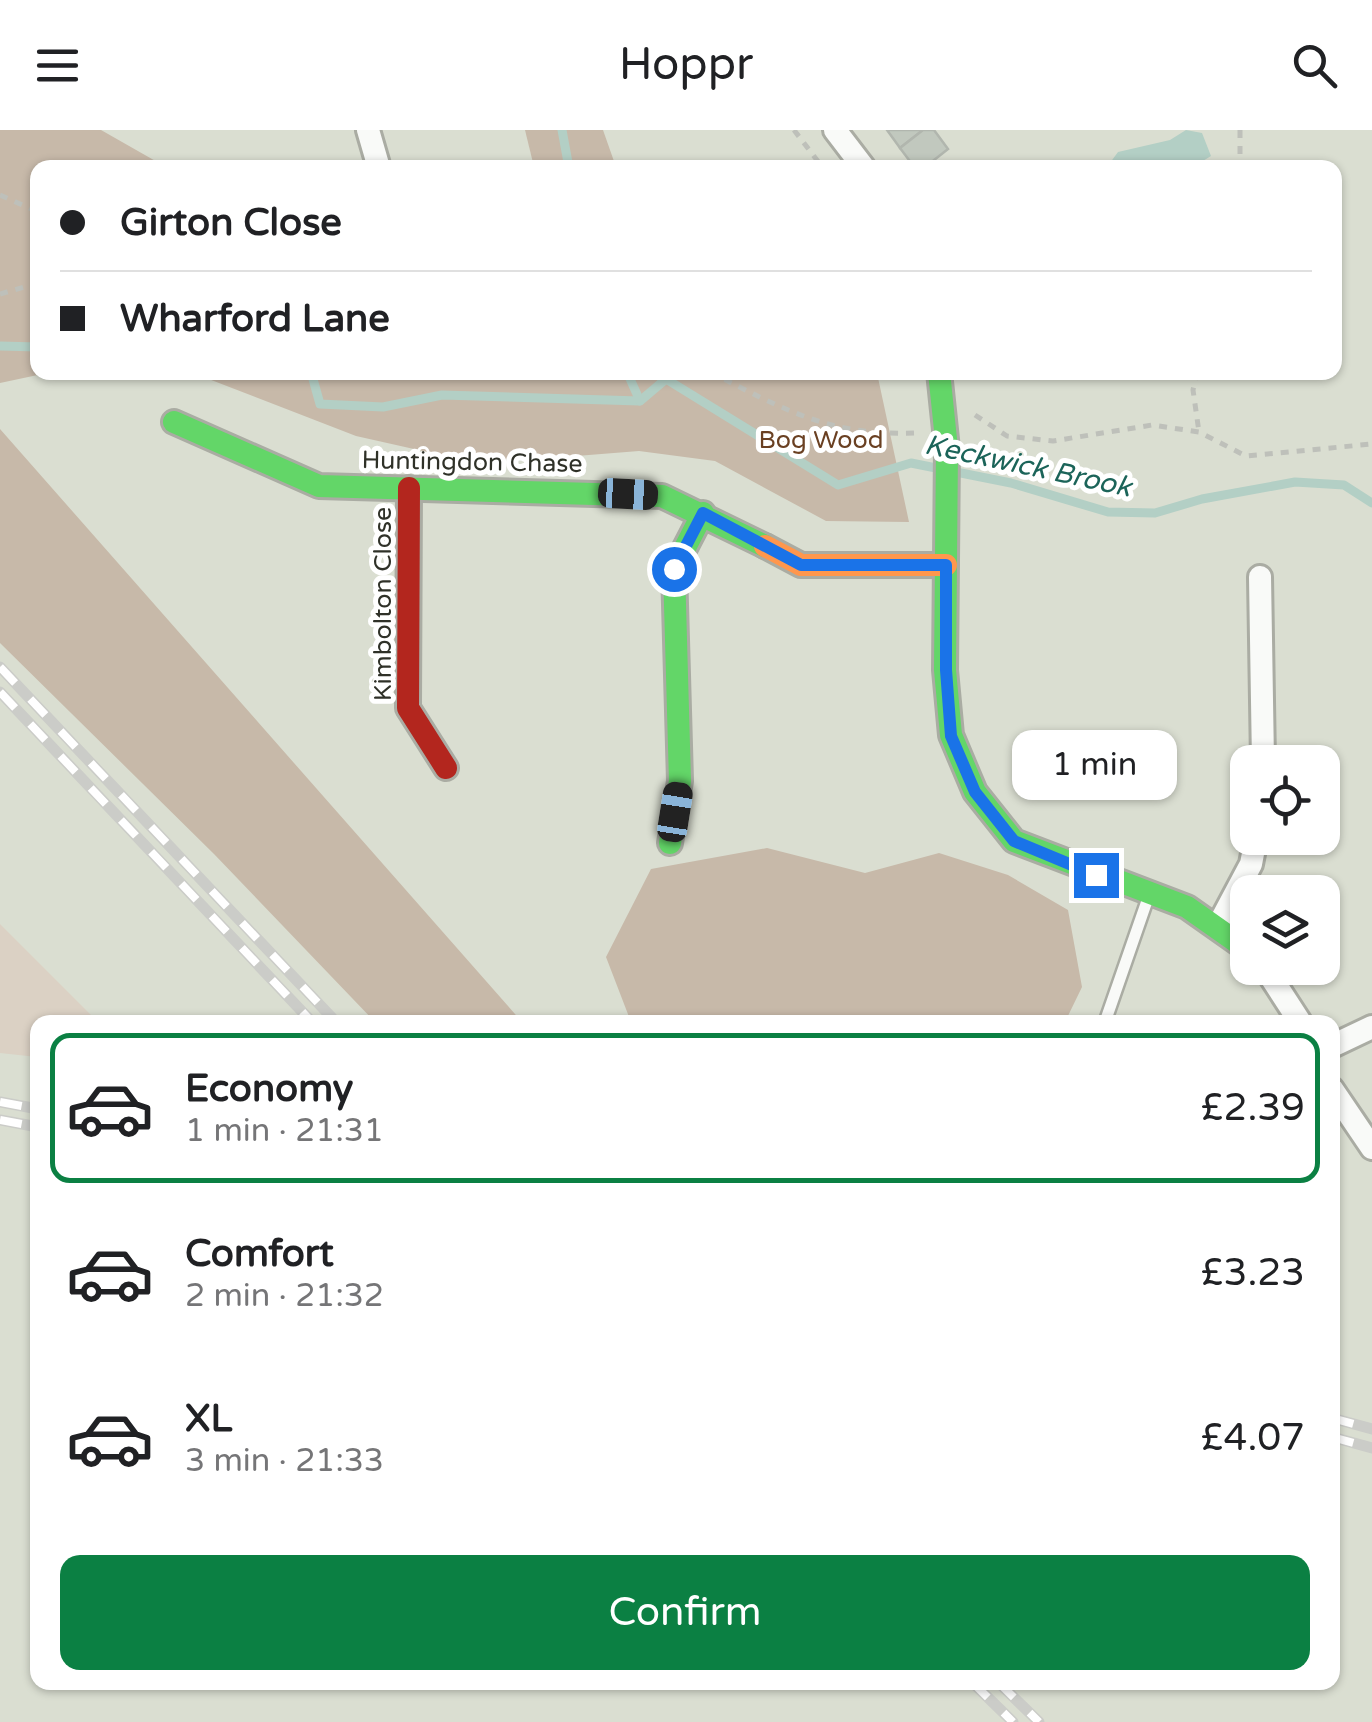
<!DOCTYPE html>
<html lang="en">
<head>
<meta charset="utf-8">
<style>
  :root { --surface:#fff; --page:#f2f2f2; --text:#202124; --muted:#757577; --line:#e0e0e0; --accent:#0b8043 }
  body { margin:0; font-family:"Varela Round",sans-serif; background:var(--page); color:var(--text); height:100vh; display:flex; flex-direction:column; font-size:38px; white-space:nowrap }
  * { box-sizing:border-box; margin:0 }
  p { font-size:32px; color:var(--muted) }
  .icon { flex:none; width:55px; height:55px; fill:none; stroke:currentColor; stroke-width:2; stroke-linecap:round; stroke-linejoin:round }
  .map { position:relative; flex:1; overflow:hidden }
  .panel { position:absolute; left:30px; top:885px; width:1310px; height:675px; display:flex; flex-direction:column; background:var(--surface); border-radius:20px; box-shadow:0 2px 8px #0004 }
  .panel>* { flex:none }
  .guide { position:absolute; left:30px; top:30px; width:1312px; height:220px; border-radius:20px; box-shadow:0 2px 8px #0004; display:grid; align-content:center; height:220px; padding:0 30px; background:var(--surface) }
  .tools { position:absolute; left:1230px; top:615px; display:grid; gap:20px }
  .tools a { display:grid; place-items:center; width:110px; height:110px; border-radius:20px; background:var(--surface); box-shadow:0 2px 8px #0004; font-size:50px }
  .end { position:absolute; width:45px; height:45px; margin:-22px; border:12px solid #1a73e8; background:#fff; box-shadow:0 0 0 5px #fff }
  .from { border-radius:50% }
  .bubble { position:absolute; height:70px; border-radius:20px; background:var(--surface); box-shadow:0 2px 8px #0004; font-size:32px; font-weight:600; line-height:70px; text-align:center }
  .car { position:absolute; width:30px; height:60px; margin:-30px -15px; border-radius:12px; box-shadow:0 0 8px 2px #0007; background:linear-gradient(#222 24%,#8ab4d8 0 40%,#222 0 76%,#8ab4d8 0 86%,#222 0) }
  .guide b { display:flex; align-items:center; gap:35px; height:95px; font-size:38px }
  .guide b+b { border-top:2px solid var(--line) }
  .guide i { width:25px; height:25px; background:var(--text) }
  ul { padding:18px 0 0; list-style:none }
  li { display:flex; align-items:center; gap:30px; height:150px; margin:0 20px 15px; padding:0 10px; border:5px solid transparent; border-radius:20px }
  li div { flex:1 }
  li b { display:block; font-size:38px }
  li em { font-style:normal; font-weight:600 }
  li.selected { border-color:var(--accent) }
  li>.icon { width:90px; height:90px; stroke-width:1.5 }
  .action { display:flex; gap:20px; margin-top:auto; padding:20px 30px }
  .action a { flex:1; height:115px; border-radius:20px; background:var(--accent); color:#fff; font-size:40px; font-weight:600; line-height:115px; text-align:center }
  header { display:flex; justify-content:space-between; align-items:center; height:130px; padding:0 30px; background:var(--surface); font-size:45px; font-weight:600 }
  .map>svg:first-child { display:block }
  .green { fill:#dbd1c4 }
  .forest { fill:#c7b9a9 }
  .water { fill:#b3cfc5 }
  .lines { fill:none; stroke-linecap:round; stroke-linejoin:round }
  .stream { stroke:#b3cfc5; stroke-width:9 }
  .building { fill:#c1c8be; stroke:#b1b6ae; stroke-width:2.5 }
  .lane-casing { stroke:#aaaca3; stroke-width:16 }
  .street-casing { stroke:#aaaca3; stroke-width:28 }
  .fast-casing { stroke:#aaaca3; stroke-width:28 }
  .slow-casing { stroke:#aaaca3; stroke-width:28 }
  .jam-casing { stroke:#aaaca3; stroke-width:28 }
  .path { stroke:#bec0ba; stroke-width:5; stroke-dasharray:8 8; stroke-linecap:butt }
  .lane { stroke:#f9faf8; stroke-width:11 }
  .street { stroke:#f9faf8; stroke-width:22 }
  .fast { stroke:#63d668; stroke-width:22 }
  .slow { stroke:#ff974d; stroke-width:22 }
  .jam { stroke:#b3261e; stroke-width:22 }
  .rail-casing { stroke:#cbccc8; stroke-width:11 }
  .rail { stroke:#fff; stroke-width:8; stroke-dasharray:22; stroke-linecap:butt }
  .route { stroke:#1a73e8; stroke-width:12 }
  .labels { text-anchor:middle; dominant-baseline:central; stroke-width:10; stroke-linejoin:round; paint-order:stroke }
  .park-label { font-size:25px; fill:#6a4022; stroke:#fff }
  .street-label { font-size:25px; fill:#2f3128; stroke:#fff }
  .water-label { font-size:28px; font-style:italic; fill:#1b6459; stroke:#fff }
</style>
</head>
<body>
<header><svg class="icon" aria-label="menu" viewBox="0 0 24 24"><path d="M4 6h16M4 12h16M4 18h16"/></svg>Hoppr<svg class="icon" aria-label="search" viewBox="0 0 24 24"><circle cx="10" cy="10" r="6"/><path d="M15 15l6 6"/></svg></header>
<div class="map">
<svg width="1372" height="1592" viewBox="0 0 1372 1592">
  <rect width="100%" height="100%" fill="#daded1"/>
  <!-- green -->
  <path class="green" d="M0 794 98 892H38L37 927 0 923Z"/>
  <!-- forest -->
  <g class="forest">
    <path d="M0 0H101L166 37 38 38V242L47 243 0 253Z"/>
    <path d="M525 0H603L616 37H534Z"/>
    <path d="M193 243H877L909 392 826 391 715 331 639 321 526 330 454 328 356 306Z"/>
    <path d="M0 299 522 892H375L214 724 0 513Z"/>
    <path d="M767 718 865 743 939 723 1008 745 1068 780 1082 857 1065 892H631L606 827 651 739Z"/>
  </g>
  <!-- water -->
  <path class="water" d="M1186 0 1202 3 1211 26 1193 37H1107L1118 22 1170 10Z"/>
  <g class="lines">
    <!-- stream -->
    <g class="stream">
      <path d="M562 0 569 38"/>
      <path d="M0 216 38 217"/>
      <path d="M311 242 320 274 383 277 442 265 640 271 666 249 838 355 911 333 1011 353 1108 382 1155 383 1202 369 1295 352 1344 355 1372 373"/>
      <path d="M627 242 640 271"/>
    </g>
  </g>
  <!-- building -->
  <g class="building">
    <path d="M887 0H923L900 18Z"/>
    <path d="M923 0H934L948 19 924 38H915L900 18Z"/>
  </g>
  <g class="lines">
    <defs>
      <path id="lane" d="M1105 892 1148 768"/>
      <g id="street">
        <path d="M368 0 379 38"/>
        <path d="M835 0 864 38"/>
        <path d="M1260 447 1263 632"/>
        <path d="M1218 796 1251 734 1256 708"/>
        <path d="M1265 838 1300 892"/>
        <path d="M1332 916 1372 897"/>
        <path d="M1332 959 1372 1018"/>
      </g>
      <g id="fast">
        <path d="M939 242 947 319 945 540 951 605 975 662 1014 711 1187 777 1248 820"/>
        <path d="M174 292 319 356 662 366 765 416"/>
        <path d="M670 713 680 651 674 439 703 383"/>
      </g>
      <path id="slow" d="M765 416 801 435H946"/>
      <path id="jam" d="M409 358 408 578 446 638"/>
    </defs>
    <!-- lane casing -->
    <use href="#lane" class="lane-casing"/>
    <!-- street casing -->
    <use href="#street" class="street-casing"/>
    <!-- fast casing -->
    <use href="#fast" class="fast-casing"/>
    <!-- slow casing -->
    <use href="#slow" class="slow-casing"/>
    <!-- jam casing -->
    <use href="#jam" class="jam-casing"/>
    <!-- path -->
    <g class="path">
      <path d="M794 0 823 38"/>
      <path d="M1240 0V38"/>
      <path d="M0 65 38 82"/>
      <path d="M0 164 38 153"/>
      <path d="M710 242C783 279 829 306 914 303"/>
      <path d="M1197 242 1193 260 1199 302"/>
      <path d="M975 285 1007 306 1053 311 1152 295 1199 302 1246 326 1372 314"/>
    </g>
    <!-- lane -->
    <use href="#lane" class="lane"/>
    <!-- street -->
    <use href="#street" class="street"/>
    <!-- fast -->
    <use href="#fast" class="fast"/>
    <!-- slow -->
    <use href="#slow" class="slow"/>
    <!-- jam -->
    <use href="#jam" class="jam"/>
    <defs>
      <g id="rail">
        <path d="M0 537 336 892"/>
        <path d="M0 562 312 892"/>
        <path d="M0 972 38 979"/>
        <path d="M0 990 38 997"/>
        <path d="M1332 1288 1372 1299"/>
        <path d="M1332 1307 1372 1318"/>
        <path d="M972 1552 1013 1592"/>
        <path d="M998 1552 1039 1592"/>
      </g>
    </defs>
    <!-- rail casing -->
    <use href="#rail" class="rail-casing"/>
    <!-- rail -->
    <use href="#rail" class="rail"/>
  </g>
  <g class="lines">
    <!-- route -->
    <path class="route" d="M674 439 703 383 801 435H946V540L951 606 975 662 1014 711 1096 745"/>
  </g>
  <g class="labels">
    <!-- park labels -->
    <g class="park-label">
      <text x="821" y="310">Bog Wood</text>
    </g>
    <!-- street labels -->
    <g class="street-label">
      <text transform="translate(472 332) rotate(1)">Huntingdon Chase</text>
      <text transform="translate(383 474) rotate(-90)">Kimbolton Close</text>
    </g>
    <!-- water labels -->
    <g class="water-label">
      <text transform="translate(1028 336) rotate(12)">Keckwick Brook</text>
    </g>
  </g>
</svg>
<div class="tools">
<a><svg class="icon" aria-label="locate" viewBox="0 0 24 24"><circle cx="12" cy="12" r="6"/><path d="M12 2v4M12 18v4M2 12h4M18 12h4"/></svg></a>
<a><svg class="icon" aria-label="layers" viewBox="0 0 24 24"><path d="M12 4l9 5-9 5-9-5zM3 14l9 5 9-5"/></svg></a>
</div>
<i class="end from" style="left:674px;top:439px"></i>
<i class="end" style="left:1096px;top:745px"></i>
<div class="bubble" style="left:1012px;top:600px;width:165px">1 min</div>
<i class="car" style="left:628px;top:364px;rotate:93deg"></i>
<i class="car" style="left:675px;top:682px;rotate:9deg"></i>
<div class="guide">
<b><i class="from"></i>Girton Close</b>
<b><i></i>Wharford Lane</b>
</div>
<section class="panel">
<ul>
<li class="selected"><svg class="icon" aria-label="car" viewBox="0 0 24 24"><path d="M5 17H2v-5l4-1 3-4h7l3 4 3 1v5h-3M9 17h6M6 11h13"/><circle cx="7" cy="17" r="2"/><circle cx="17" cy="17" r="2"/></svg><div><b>Economy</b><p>1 min · 21:31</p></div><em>£2.39</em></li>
<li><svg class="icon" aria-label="car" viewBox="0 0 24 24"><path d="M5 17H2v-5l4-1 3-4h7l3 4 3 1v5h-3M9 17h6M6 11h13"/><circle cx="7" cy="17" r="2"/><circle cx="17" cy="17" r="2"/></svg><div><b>Comfort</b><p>2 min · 21:32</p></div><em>£3.23</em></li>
<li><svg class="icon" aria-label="car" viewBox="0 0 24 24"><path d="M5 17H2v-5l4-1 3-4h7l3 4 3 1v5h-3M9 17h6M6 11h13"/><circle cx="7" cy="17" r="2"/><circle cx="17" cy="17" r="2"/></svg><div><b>XL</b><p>3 min · 21:33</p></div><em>£4.07</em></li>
</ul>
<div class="action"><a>Confirm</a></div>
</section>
</div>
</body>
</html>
